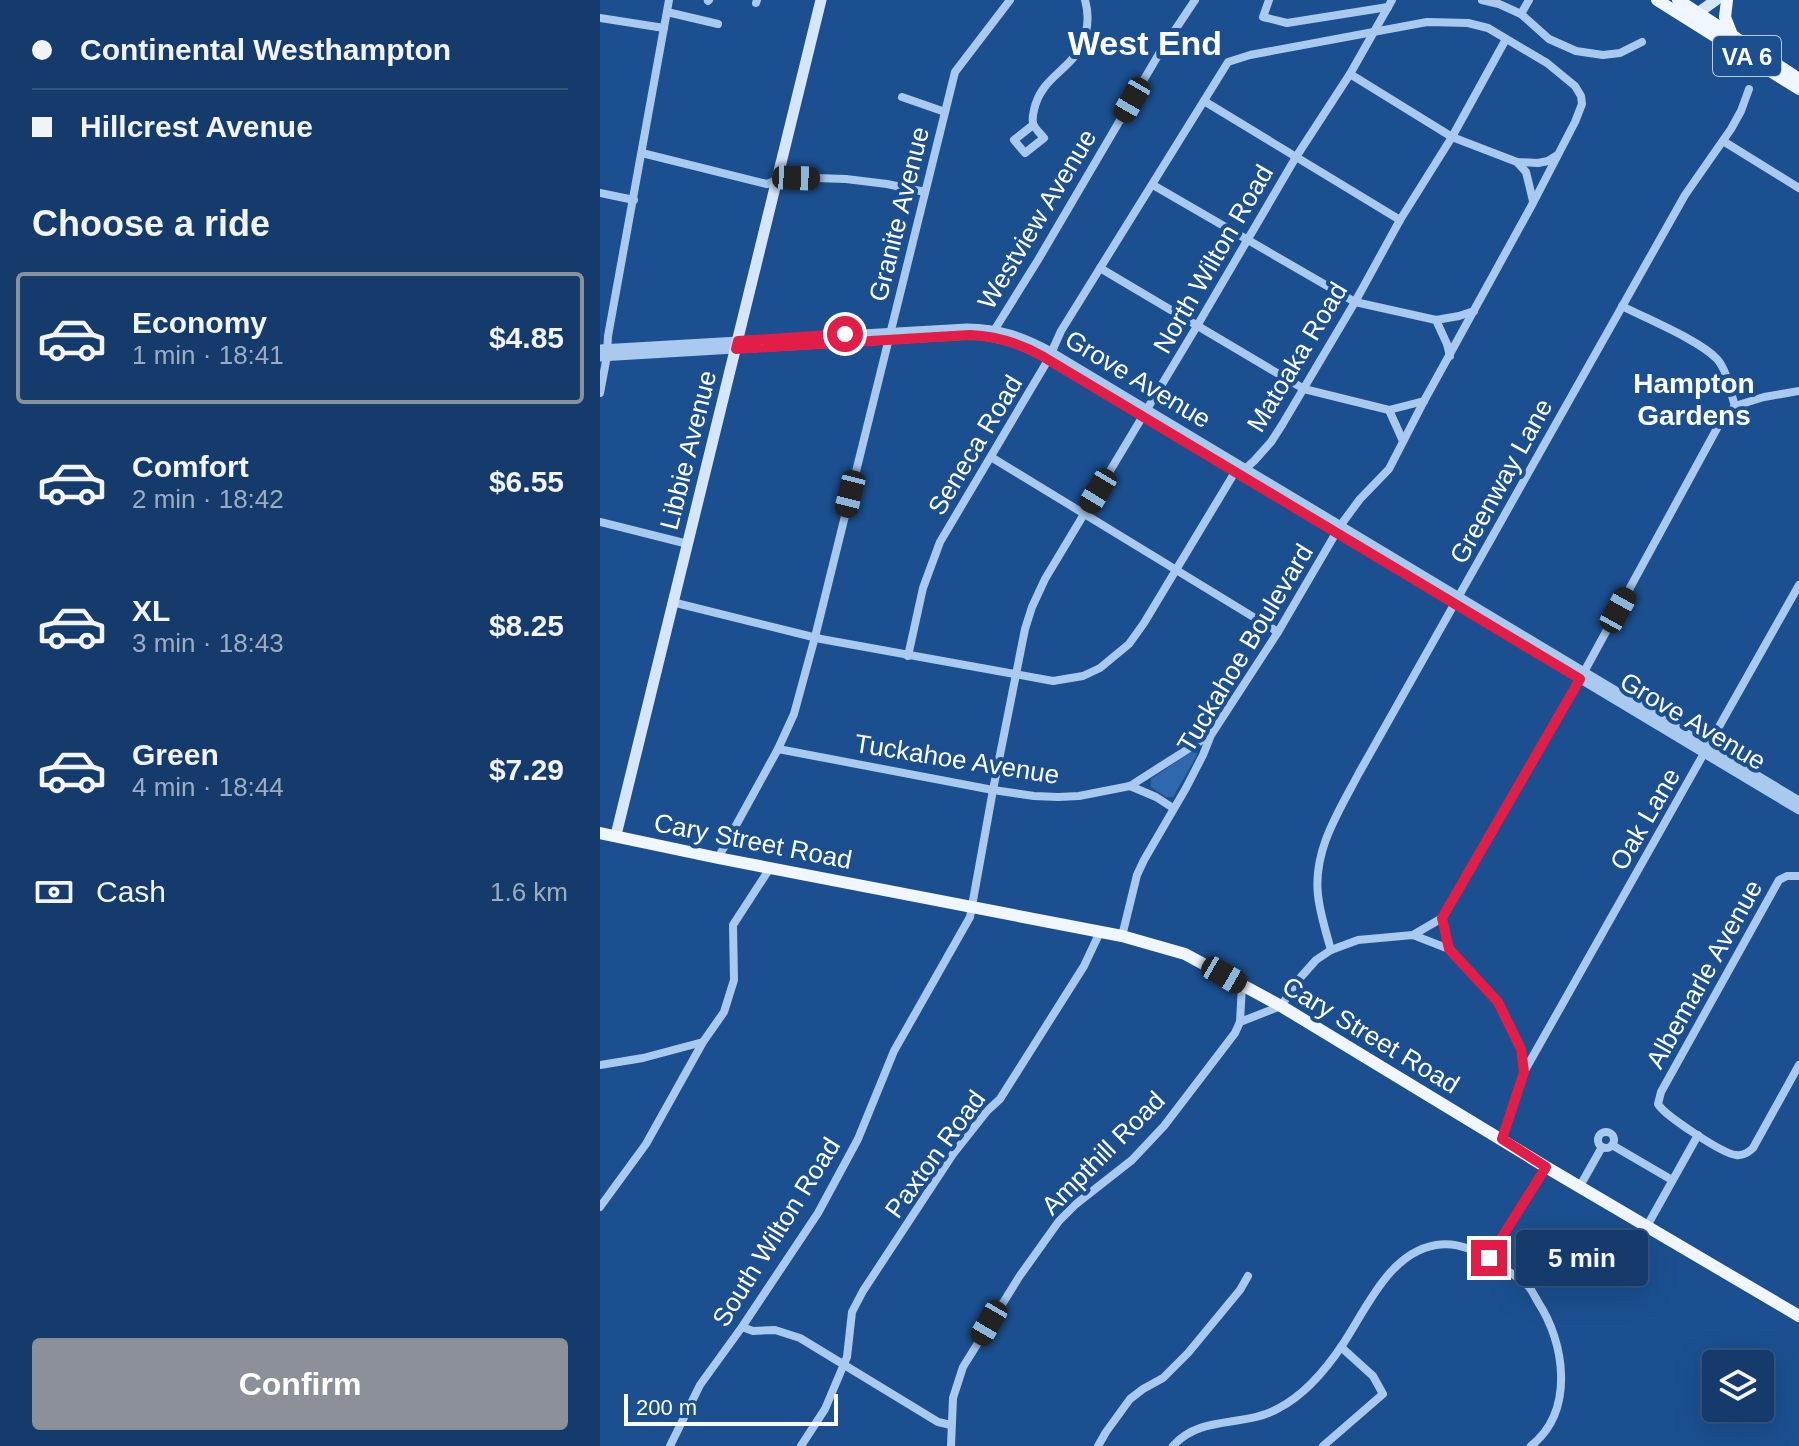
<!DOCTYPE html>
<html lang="en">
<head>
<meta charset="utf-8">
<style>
  :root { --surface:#143b6b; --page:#1d4271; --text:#f1f3f6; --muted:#9dadc1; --line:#33557e; --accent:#8c9099 }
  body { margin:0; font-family:Arial,sans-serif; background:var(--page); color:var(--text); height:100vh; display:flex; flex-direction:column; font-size:30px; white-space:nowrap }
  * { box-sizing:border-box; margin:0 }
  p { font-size:26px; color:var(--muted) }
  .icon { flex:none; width:44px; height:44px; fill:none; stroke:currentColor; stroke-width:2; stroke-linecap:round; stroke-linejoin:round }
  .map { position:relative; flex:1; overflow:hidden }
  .panel { display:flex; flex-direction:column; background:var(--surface); width:600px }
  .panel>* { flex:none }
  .hud { display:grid; align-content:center; height:176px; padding:0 32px; background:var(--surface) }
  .tools { position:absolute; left:1102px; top:1350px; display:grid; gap:16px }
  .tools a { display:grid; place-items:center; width:72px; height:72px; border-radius:8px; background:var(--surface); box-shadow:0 8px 32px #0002,0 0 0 2px var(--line); font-size:40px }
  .scale { position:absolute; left:24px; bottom:20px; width:214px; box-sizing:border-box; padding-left:8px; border:4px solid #fff; border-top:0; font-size:22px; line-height:28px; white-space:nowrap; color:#fff; -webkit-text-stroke:6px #1b4f8f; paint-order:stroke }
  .end { position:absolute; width:36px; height:36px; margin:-18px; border:10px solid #e11d48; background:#fff; box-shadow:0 0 0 4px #fff }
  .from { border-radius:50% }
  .bubble { position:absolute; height:56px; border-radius:8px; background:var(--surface); box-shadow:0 8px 32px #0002,0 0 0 2px var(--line); font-size:26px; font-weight:700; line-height:56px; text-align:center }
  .car { position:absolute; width:24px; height:48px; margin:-24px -12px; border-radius:10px; box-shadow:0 0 6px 2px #0007; background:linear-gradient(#222 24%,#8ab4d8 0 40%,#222 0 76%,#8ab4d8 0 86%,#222 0) }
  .hud b { display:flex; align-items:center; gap:28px; height:76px; font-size:30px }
  .hud b+b { border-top:2px solid var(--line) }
  .hud i { width:20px; height:20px; background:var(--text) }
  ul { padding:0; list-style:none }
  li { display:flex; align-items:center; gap:24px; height:132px; margin:0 16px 12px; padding:0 16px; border:4px solid transparent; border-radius:8px }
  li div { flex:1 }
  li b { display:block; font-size:30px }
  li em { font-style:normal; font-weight:700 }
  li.on { border-color:var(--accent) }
  li>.icon { width:72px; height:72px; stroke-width:1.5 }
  h2 { padding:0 32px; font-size:36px; line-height:96px }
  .pay { display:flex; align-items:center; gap:20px; height:88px; padding:0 32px; font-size:30px }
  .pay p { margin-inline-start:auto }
  .primary-button { display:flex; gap:16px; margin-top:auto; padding:16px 32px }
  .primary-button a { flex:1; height:92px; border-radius:8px; background:var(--accent); color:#fff; font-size:32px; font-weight:700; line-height:92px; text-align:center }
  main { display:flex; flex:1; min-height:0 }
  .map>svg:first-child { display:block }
  .green { fill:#2e69ad }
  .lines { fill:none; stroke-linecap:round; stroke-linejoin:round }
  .minor { stroke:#a9c9ee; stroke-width:8 }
  .tertiary { stroke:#a9c9ee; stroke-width:9 }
  .secondary { stroke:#d6e6fa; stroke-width:11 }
  .primary { stroke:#f0f6ff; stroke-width:12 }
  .route { stroke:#e11d48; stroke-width:10 }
  .labels { text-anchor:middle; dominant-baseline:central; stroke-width:8; stroke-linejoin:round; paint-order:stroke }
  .shield { fill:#1b4f8f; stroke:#bbcadd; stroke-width:2 }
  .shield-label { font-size:24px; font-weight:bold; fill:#fff }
  .street-label { font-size:26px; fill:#fff; stroke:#1b4f8f }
  .neighbourhood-label { font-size:28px; font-weight:bold; fill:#fff; stroke:#1b4f8f }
  .district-label { font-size:34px; font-weight:bold; fill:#fff; stroke:#1b4f8f }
</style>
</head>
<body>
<main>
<section class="panel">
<div class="hud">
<b><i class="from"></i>Continental Westhampton</b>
<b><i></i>Hillcrest Avenue</b>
</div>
<h2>Choose a ride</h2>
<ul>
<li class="on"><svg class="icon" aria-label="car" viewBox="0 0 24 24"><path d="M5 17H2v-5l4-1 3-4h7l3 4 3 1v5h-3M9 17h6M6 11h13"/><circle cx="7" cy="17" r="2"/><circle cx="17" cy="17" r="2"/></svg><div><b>Economy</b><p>1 min · 18:41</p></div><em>$4.85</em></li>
<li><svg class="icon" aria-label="car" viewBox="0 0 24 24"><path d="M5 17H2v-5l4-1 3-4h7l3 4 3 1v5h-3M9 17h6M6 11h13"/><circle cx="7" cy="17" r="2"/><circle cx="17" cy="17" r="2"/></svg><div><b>Comfort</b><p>2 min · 18:42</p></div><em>$6.55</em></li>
<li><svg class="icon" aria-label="car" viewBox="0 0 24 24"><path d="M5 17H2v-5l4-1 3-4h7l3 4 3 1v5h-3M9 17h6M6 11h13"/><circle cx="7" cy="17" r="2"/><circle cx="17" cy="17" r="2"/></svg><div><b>XL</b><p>3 min · 18:43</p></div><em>$8.25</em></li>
<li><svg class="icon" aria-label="car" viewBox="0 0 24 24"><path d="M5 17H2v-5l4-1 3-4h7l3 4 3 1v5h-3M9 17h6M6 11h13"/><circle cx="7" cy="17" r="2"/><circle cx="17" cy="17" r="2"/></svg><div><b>Green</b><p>4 min · 18:44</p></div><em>$7.29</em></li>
</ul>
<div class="pay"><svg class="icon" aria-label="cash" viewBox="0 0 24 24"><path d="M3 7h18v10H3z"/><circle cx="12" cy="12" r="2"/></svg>Cash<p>1.6 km</p></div>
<div class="primary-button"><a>Confirm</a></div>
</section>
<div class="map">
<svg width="1199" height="1446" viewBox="0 0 1199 1446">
  <rect width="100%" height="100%" fill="#1b4f8f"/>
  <!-- green -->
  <path class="green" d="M592 751 597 753 596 757 573 797H566L551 787V779Z"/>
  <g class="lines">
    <!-- minor -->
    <g class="minor">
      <path d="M669 0 663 17 687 23 788 7"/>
      <path d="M882 0 899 4 921 14 949 39 976 51 1003 55 1020 53 1042 42"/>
      <path d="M108 1 109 0"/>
      <path d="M156 3 157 0"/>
      <path d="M67 12 118 24"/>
      <path d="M921 14 929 0"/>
      <path d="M0 18 64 28"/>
      <path d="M573 33 595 0"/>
      <path d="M750 74 852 137 917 162 938 163 948 161 956 156"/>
      <path d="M302 97 345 112"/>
      <path d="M604 101 800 220"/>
      <path d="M433 125 414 140 425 153 444 138C440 133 434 128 433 123 432 118 433 115 434 110 441 77 470 71 482 44 488 30 489 14 485 0"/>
      <path d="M1123 141 1199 188"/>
      <path d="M42 153 167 184 184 177 246 179 287 184 325 192"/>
      <path d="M917 162 926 172 933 201"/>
      <path d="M553 185 755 302 836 320 859 316 874 311"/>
      <path d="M0 193 34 200"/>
      <path d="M500 268 704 389 789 410 824 401"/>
      <path d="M1022 306C1047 319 1099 340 1117 359 1127 370 1130 391 1135 406L1164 397 1199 391"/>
      <path d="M836 320 847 344 850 356"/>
      <path d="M395 329 438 260 563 47"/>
      <path d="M0 393 7 356 8 336 69 0"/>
      <path d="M789 410 803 441"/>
      <path d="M391 457 678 632"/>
      <path d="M0 522 88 544"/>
      <path d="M72 602 221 639 453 681 483 676 500 668 529 644 544 623 635 472 645 469 654 461 671 442 682 425 755 302 800 220 852 137 906 39"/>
      <path d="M308 656 323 588 340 542 448 360 461 331 628 62 650 55 827 22 868 23 888 28 947 63 975 86 981 96 982 104 975 122 933 203 824 401 789 469 760 499 740 526 678 632 611 735 603 755 586 788 544 860 537 875 522 936"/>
      <path d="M178 749 393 790 434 796 458 797 479 796 530 786 610 735"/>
      <path d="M530 786 556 797 573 808"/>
      <path d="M118 858 178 749 194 714 215 637 355 72 410 0"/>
      <path d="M1199 876H1187L1179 880 1061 1092 1058 1104C1064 1115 1123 1154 1136 1155 1143 1156 1148 1153 1153 1148L1199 1065"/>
      <path d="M842 918 849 949"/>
      <path d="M813 935 842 918 984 672 1121 421 1135 406"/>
      <path d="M731 950C726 932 720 914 718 895 713 850 739 811 759 773L1085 195 1131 129 1141 111 1149 89"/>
      <path d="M640 1022 681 1006 700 978 716 960 731 950 758 940 813 935 849 949 898 1002 921 1049 924 1072 902 1139"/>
      <path d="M0 1065 43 1058 103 1042 124 1012 134 980 133 925 170 868"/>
      <path d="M924 1072 1199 585"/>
      <circle cx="1006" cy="1140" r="8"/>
      <path d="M1012 1145 1072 1180"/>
      <path d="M980 1186 1002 1147"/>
      <path d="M0 1207 46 1144 103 1042"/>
      <path d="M1047 1226 1098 1135"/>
      <path d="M889 1258 946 1167"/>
      <path d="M142 1327 153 1331 175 1330 200 1338 338 1422 351 1425"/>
      <path d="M70 1446 100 1385 142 1327 218 1213 258 1139 294 1051 370 917 393 790 425 629 432 607 445 579 597 326 696 157 750 74 792 0"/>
      <path d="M201 1446 225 1409 247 1357 252 1312 263 1291 353 1154 387 1111 400 1099 484 966 500 932"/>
      <path d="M351 1446 353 1398 363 1367 419 1277 459 1221 476 1204 532 1160 564 1126 635 1033 640 1022 642 985"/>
      <path d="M498 1446 506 1432 530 1399 543 1389 563 1378 588 1353 640 1290 648 1276"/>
      <path d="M573 1446C601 1414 645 1428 679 1408 706 1394 727 1368 743 1344 767 1308 789 1253 836 1245 858 1241 881 1252 898 1265 908 1271 920 1278 928 1286 932 1290 935 1297 938 1302 965 1343 975 1411 931 1446"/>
      <path d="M723 1446 783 1394 773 1376 741 1347"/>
    </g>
    <!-- tertiary -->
    <g class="tertiary">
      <path d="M0 349 367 328C399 328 424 337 451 352L1199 801"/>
      <path d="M0 357 370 335C396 336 419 343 442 356L1199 810"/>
    </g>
    <!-- secondary -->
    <g class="secondary">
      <path d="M1096 19 1102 10 1116 0"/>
      <path d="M16 835 221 0"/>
    </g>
    <!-- primary -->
    <g class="primary">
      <path d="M1057 0 1199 89"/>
      <path d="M1078 0 1199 79"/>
      <path d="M1127 0 1125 17 1132 35"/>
      <path d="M0 833 118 858 522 936 585 954 681 1006 946 1167 1199 1316"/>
    </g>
  </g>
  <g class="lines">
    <!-- route -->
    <path class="route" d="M245 334 138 341 136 349 370 335C396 336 419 343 442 356L980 679 842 918 849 949 898 1002 921 1049 924 1072 902 1139 946 1167 889 1258"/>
  </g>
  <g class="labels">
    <!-- shield labels -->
    <rect class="shield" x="1113" y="36" width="68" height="40" rx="6"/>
    <g class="shield-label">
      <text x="1147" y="56">VA 6</text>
    </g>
    <!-- street labels -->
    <g class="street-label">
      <text transform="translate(299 214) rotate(-76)">Granite Avenue</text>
      <text transform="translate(437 219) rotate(-59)">Westview Avenue</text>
      <text transform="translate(613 259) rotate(-60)">North Wilton Road</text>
      <text transform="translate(697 357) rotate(-59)">Matoaka Road</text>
      <text transform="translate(538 379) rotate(31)">Grove Avenue</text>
      <text transform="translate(375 445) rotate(-59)">Seneca Road</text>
      <text transform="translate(88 450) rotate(-76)">Libbie Avenue</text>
      <text transform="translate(901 481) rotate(-61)">Greenway Lane</text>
      <text transform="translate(645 648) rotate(-59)">Tuckahoe Boulevard</text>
      <text transform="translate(1093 721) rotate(31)">Grove Avenue</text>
      <text transform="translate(357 759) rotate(9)">Tuckahoe Avenue</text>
      <text transform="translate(1045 819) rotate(-60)">Oak Lane</text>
      <text transform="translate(153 841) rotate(11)">Cary Street Road</text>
      <text transform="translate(1104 974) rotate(-61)">Albemarle Avenue</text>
      <text transform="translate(771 1035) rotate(31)">Cary Street Road</text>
      <text transform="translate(503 1153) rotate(-45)">Ampthill Road</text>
      <text transform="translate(335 1154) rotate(-54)">Paxton Road</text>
      <text transform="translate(176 1232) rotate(-58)">South Wilton Road</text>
    </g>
    <!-- neighbourhood labels -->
    <g class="neighbourhood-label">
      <text x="1094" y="383">Hampton<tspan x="1094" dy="32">Gardens</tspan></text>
    </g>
    <!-- district labels -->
    <g class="district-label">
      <text x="545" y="43">West End</text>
    </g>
  </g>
</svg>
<div class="tools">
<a><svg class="icon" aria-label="layers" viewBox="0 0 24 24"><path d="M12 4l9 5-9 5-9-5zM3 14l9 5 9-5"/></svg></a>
</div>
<div class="scale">200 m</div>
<i class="end from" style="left:245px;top:334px"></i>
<i class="end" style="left:889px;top:1258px"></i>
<div class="bubble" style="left:916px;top:1230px;width:132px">5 min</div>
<i class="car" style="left:532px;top:100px;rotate:210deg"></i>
<i class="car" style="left:196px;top:178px;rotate:92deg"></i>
<i class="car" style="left:498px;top:491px;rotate:211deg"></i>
<i class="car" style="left:250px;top:494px;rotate:194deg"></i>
<i class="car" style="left:1018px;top:610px;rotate:29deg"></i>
<i class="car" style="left:624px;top:975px;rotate:120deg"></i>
<i class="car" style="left:389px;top:1323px;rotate:210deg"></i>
</div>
</main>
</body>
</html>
